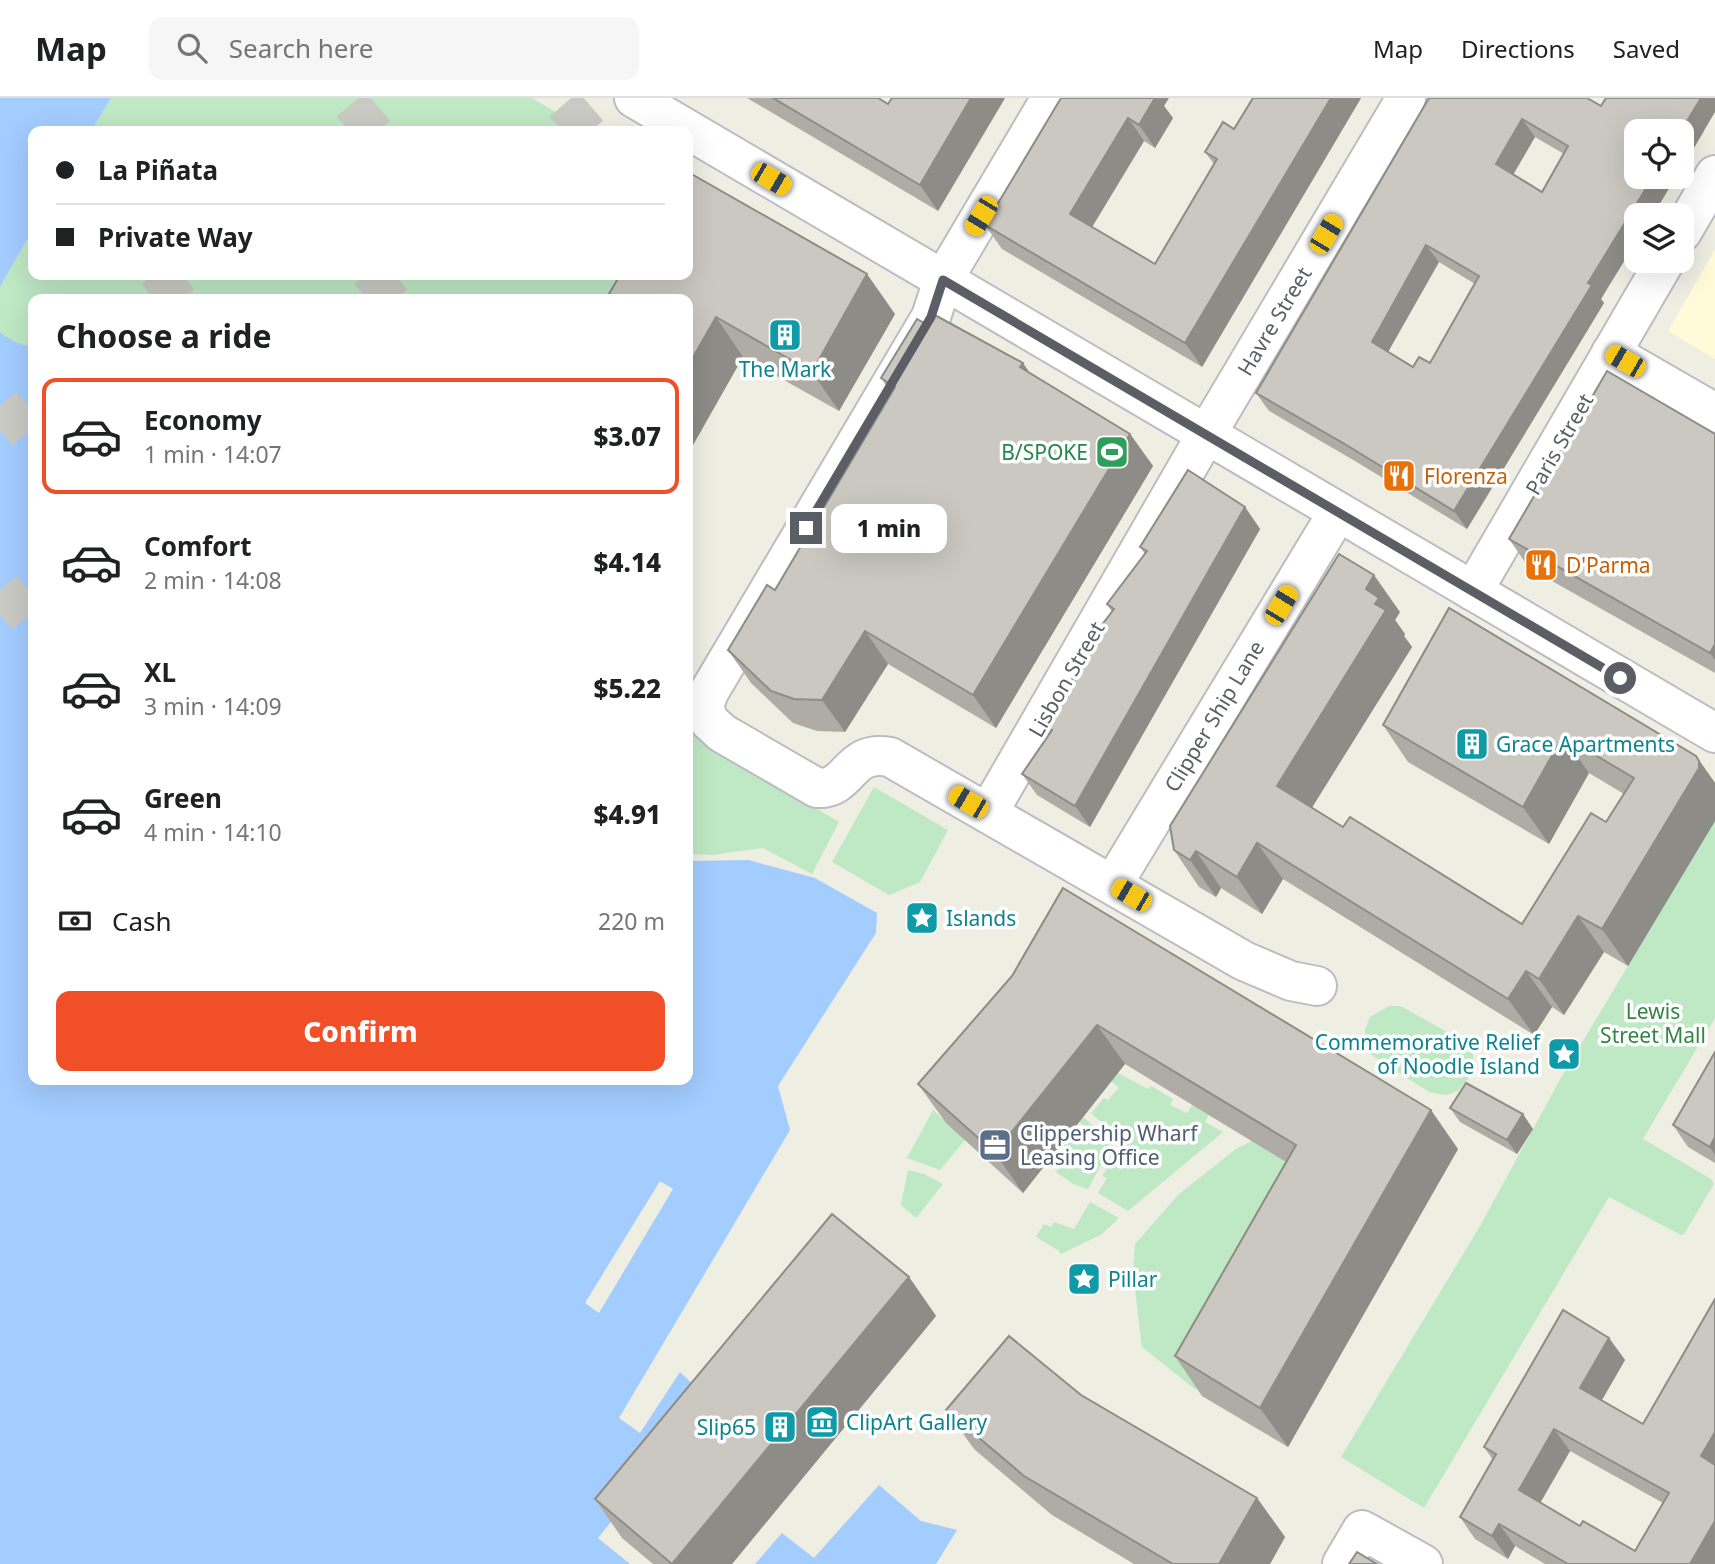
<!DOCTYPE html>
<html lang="en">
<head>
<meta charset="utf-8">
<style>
  :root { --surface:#fff; --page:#f6f6f6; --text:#202124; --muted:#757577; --line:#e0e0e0; --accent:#f14f28 }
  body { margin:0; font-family:"Noto Sans",sans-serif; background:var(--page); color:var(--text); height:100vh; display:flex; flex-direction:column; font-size:26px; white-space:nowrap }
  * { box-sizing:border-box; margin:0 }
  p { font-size:23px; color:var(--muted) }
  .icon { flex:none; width:38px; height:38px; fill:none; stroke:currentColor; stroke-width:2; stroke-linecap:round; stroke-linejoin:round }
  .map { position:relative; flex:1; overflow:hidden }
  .panel { position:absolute; left:28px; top:196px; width:665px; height:791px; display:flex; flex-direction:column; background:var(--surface); border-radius:14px; box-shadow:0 7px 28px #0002 }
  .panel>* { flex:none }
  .banner { position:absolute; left:28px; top:28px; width:665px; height:154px; border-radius:14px; box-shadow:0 7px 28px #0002; display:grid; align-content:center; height:154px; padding:0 28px; background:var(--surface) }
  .fabs { position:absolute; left:1624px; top:21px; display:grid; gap:14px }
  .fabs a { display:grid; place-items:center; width:70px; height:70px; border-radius:14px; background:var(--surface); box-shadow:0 7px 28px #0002; font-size:35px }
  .end { position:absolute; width:32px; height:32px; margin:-16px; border:9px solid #5b5f65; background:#fff; box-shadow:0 0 0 4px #fff }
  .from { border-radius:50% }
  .bubble { position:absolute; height:49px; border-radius:14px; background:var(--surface); box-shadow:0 7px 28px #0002; font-size:23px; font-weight:800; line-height:49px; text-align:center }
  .car { position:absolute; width:21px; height:42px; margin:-21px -10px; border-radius:9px; box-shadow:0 0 5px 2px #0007; background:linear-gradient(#f5c518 24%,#345 0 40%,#f5c518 0 76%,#345 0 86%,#f5c518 0) }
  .banner b { display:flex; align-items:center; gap:24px; height:66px; font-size:26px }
  .banner b+b { border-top:2px solid var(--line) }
  .banner i { width:18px; height:18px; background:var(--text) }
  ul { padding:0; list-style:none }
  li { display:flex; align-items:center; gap:21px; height:116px; margin:0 14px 10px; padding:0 14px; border:4px solid transparent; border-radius:14px }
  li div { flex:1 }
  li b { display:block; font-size:26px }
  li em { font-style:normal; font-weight:800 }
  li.selected { border-color:var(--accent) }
  li>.icon { width:63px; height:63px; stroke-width:1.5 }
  h2 { padding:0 28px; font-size:32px; line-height:84px }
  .pay { display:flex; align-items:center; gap:18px; height:77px; padding:0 28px; font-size:26px }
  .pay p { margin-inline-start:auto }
  .cta { display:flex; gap:14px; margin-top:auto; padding:14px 28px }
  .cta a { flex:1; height:80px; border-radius:14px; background:var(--accent); color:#fff; font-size:28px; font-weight:800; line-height:80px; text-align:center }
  header { display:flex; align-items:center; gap:42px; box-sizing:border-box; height:98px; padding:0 35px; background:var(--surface); border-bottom:2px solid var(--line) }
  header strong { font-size:33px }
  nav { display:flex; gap:38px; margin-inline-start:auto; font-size:24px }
  .search { width:490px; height:63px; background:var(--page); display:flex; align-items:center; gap:18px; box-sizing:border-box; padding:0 24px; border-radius:14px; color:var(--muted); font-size:26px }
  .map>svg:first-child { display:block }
  .commercial { fill:#fffbd8 }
  .green { fill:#bfe8c4 }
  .water { fill:#a3ccff }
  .pier { fill:#efeee3 }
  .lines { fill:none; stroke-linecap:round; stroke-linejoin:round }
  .highway-tunnel { stroke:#cacac4; stroke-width:38; stroke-dasharray:38 19; stroke-linecap:butt }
  .minor-casing { stroke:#bbbdc3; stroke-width:42 }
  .minor { stroke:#fff; stroke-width:38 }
  .wall { fill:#aeaca5; fill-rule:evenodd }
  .shaded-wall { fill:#8d8c86 }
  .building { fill:#cac8c0; stroke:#8d8c86; stroke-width:2; fill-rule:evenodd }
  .route { stroke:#5b5f65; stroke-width:9 }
  .labels { text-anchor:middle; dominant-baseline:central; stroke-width:7; stroke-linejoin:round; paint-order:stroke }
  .street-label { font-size:21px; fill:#5b5f65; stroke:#fff }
  .culture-label { font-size:21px; fill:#0d838f; stroke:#fff; text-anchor:start }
  .leisure-label { font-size:21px; fill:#27864d; stroke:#fff; text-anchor:end }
  .food-label { font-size:21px; fill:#c56008; stroke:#fff; text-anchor:start }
  .park-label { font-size:21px; fill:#318640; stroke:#fff }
  .service-label { font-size:21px; fill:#4e5e75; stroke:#fff; text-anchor:start }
</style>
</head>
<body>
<header>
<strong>Map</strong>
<div class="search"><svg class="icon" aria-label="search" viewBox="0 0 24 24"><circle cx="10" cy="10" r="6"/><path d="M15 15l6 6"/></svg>Search here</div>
<nav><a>Map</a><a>Directions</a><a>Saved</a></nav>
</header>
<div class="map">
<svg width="1715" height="1466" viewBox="0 0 1715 1466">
  <rect width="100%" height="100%" fill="#efeee3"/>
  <!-- commercial -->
  <path class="commercial" d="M1715 151V261L1668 233Z"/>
  <!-- green -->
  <g class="green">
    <path d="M111 0H532L588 33H91Z"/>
    <path d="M33 131V177H650L636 201H33V248C19 248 11 243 0 234V189Z"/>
    <path d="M688 634 839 724 812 776 763 750 712 757 688 756Z"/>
    <path d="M874 689 948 732 920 784 889 797 832 764Z"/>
    <path d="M1715 723V920L1643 1041 1711 1081 1714 1086 1684 1136 1681 1137 1609 1099 1424 1410 1341 1359 1480 1128 1562 978Z"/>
    <path d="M1389 908H1400L1408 912 1463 943 1473 953V975L1458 993 1446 997 1429 994 1370 956 1365 944V932L1370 919Z"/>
    <path d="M1118 975 1148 991 1151 988 1173 1001 1170 1007 1187 1015 1192 1007 1209 1017 1205 1024 1223 1034 1128 1113 1098 1095 1107 1080 1102 1078 1124 1044 1091 1015 1104 1000 1108 1002 1119 990 1111 983Z"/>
    <path d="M933 1012 965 1042 940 1072 907 1060Z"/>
    <path d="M1083 1019 1113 1045 1088 1091 1073 1086 1056 1074 1068 1058 1059 1050 1068 1038 1072 1041 1084 1028 1079 1024Z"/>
    <path d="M1252 1043 1323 1086 1196 1292 1142 1249 1133 1175 1135 1146 1179 1096 1236 1051Z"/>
    <path d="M908 1072 924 1076 943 1086 916 1120 901 1107Z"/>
    <path d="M1090 1104 1119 1120 1102 1136 1061 1156 1058 1152 1036 1139 1044 1126 1051 1129 1054 1124 1074 1131Z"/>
  </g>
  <!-- water -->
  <g class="water">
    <path d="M0 0H111L91 33H33V131L0 189Z"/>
    <path d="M0 234C11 243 19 247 33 248V982H688V763L748 762 815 780 877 815 876 835 778 988 790 1032 619 1320 640 1335 680 1274 709 1302 598 1440 630 1466H0Z"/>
    <path d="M879 1387 921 1423 957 1432 936 1466H755L782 1435 814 1460Z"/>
  </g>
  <!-- pier -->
  <path class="pier" d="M660 1083 673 1091 599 1215 585 1205Z"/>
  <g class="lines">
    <!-- highway-tunnel -->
    <g class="highway-tunnel">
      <path d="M349 33 388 0"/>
      <path d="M562 33 600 0"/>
      <path d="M154 201 182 177"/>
      <path d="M367 201 395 177"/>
      <path d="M0 333 33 304"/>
      <path d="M0 517 33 489"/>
    </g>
    <defs>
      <g id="minor">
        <path d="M634 0 1715 635"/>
        <path d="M1051 0 943 182 931 219 709 594 704 608 709 623 722 635 817 690C851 692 847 651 890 659L1244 863 1291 883 1317 888"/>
        <path d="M1682 134 1715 77"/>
        <path d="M1611 255 1715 315"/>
        <path d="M1473 493 1665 163"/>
        <path d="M988 715 1206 337 1406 0"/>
        <path d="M1113 786 1338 414"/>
        <path d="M1342 1466 1362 1432 1423 1466"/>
      </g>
    </defs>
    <!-- minor casing -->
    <use href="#minor" class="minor-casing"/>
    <!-- minor -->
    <use href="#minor" class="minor"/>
  </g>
  <!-- wall -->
  <g class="wall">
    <path d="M747 0H878L888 6 892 0H1005L938 113Z"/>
    <path d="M1061 0 1164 8 1173 20 1155 50 1144 43 1092 129 1155 166 1214 66 1205 54 1234 31 1253 0H1361L1202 269 1002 151 985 127Z"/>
    <path d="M1429 0 1601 8 1704 33 1682 70V33L1601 201 1604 205 1467 431 1355 363 1269 313 1256 295ZM1535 39 1564 56 1542 94 1513 76ZM1439 164 1475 186 1430 265 1413 269 1388 254Z"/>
    <path d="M620 177 895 216 839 313 743 259Z"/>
    <path d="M926 226 1030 275 1130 336 1153 368 996 630 888 566 845 634 817 633 793 625 751 585 728 552 775 492 892 296 881 280Z"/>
    <path d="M1715 336V575L1529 470 1509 441Z"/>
    <path d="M1245 409 1260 431 1090 729 1037 697 1022 676 1048 638 1041 628 1077 575 1071 567 1112 514 1107 506 1145 456 1140 449Z"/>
    <path d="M1449 510 1696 658 1715 685V723L1628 868 1604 854 1564 917 1552 909 1534 937 1283 781 1262 816 1221 790 1216 799 1199 789 1174 752 1400 514 1395 522 1405 536 1404 538 1412 549 1312 709 1343 729 1522 826 1606 724 1624 696 1589 675 1549 746 1408 664 1383 627Z"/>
    <path d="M1012 878 1458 1051 1288 1349 1202 1298 1175 1258 1286 1064 1125 966 1023 1095 946 1025 918 986Z"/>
    <path d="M1715 954V1065L1688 1049 1673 1027Z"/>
    <path d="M1450 1010 1533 1031 1517 1056 1460 1024Z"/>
    <path d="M909 1179 936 1218 732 1466H653L622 1440 595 1401Z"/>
    <path d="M1609 1240 1625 1262 1602 1302 1643 1326 1715 1466H1545L1515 1448 1508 1461 1475 1441 1460 1419 1493 1362 1484 1349ZM1570 1353 1663 1405 1635 1453 1580 1428 1540 1405Z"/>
    <path d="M1081 1297 1257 1400 1285 1439 1270 1466H1134L1052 1417 974 1351 946 1312Z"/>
  </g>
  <!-- shaded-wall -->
  <g class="shaded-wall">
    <path d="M971 0H1005L938 113 920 87Z"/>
    <path d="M1152 0H1169L1164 8 1173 20 1155 50 1139 27Z"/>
    <path d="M1331 0H1361L1202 269 1185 245Z"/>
    <path d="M1701 0H1715V14L1682 70 1681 33Z"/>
    <path d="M1128 20 1144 43 1086 139 1070 116Z"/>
    <path d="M1522 21 1535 39 1509 84 1496 66Z"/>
    <path d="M1653 79H1676L1653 117H1636V144L1601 201 1604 205 1467 431 1454 413 1588 185Z"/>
    <path d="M1426 147 1439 164 1384 261 1372 244Z"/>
    <path d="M867 176 895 216 839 313 812 274Z"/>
    <path d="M716 219 743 259 688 356V268Z"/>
    <path d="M1023 265 1045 297 1020 269Z"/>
    <path d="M1130 336 1153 368 996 630 973 597Z"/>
    <path d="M1245 409 1260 431 1090 729 1075 708Z"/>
    <path d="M1374 477 1400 514 1395 522 1405 536 1404 538 1412 549 1303 724 1277 688 1366 491Z"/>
    <path d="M865 533 888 566 845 634 822 602Z"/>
    <path d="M1715 546V562L1710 555Z"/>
    <path d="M1563 638 1589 675 1549 746 1523 709Z"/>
    <path d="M1696 658 1715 685V723L1628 868 1602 831Z"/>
    <path d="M1257 745 1283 781 1262 816 1237 779Z"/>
    <path d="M1196 753 1221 790 1216 799 1190 762Z"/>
    <path d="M1578 818 1604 854 1564 917 1539 881Z"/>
    <path d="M1526 873 1552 909 1534 937 1508 901Z"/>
    <path d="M1097 927 1125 966 1023 1095 995 1055Z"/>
    <path d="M1431 1012 1458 1051 1288 1349 1260 1310Z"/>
    <path d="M1523 1016 1533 1031 1517 1056 1507 1042Z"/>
    <path d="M1715 1039V1057L1710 1049Z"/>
    <path d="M909 1179 936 1218 732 1466H673Z"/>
    <path d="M1609 1240 1625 1262 1596 1312 1580 1290Z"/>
    <path d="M1554 1331 1570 1353 1535 1414 1519 1392Z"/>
    <path d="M1715 1334V1379L1701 1358Z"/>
    <path d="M1257 1400 1285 1439 1270 1466H1219Z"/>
    <path d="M1715 1423V1466H1690Z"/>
    <path d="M1499 1426 1515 1448 1508 1461 1492 1438Z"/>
  </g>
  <!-- building -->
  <g class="building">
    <path d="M773 0H878L888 6 892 0H971L920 87Z"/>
    <path d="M1061 0H1155L1139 27 1128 20 1070 116 1155 166 1217 61 1205 54 1223 24 1234 31 1253 0H1331L1185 245 985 127Z"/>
    <path d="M1429 0H1587L1601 8 1606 0H1701L1681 33H1636V79H1653L1588 185 1592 187 1454 413 1343 345 1256 295ZM1522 21 1568 48 1542 94 1496 66ZM1426 147 1479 178 1430 265 1419 259 1413 269 1372 244Z"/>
    <path d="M688 74 867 176 812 274 716 219 688 268V201H606L620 177H688Z"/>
    <path d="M933 216 1023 265 1020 269 1130 336 973 597 865 533 822 602 794 601 771 593 728 552 767 487 775 492 895 289 881 280 917 221 926 226Z"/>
    <path d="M1607 273 1715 336V546L1710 555 1509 441Z"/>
    <path d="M1188 372 1245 409 1075 708 1022 676 1052 632 1041 628 1080 569 1071 567 1114 511 1107 506 1147 453 1140 449Z"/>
    <path d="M1339 456 1374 477 1366 491 1379 500 1375 506 1386 512 1277 688 1343 729 1350 719 1522 826 1591 715 1606 724 1634 680 1563 638 1523 709 1383 627 1449 510 1696 658 1699 663V670L1602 831 1578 818 1539 881 1526 873 1508 901 1257 745 1237 779 1196 753 1190 762 1174 752 1170 728Z"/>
    <path d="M1063 790 1431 1012 1260 1310 1175 1258 1296 1047 1097 927 995 1055 918 986 1012 878Z"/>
    <path d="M1715 954V1039L1710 1049 1673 1027Z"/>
    <path d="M1466 985 1523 1016 1507 1042 1450 1010Z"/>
    <path d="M832 1116 909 1179 672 1466 595 1401Z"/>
    <path d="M1715 1201V1334L1701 1358 1715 1367V1423L1690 1466H1568L1499 1426 1492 1438 1460 1419 1496 1356 1484 1349 1563 1212 1609 1240 1580 1290 1643 1326ZM1554 1331 1669 1395 1635 1453 1583 1423 1580 1428 1519 1392Z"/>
    <path d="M1009 1238 1081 1297 1257 1400 1219 1466H1173L1024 1378 946 1312Z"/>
    <path d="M1357 1454 1377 1466H1349Z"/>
  </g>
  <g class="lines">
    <!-- route -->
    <path class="route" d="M806 430 931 219 943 182 1620 580"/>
  </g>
  <!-- icons -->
  <defs>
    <symbol id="building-square" viewBox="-11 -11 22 22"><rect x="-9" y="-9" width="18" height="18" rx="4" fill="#0f9aa8" stroke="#fff"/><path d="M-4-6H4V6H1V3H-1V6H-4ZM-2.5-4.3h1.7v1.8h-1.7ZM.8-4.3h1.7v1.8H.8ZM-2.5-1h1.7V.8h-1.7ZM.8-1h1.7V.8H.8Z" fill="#fff"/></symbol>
    <symbol id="stadium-square" viewBox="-11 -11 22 22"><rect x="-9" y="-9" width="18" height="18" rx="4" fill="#2e9e5b" stroke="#fff"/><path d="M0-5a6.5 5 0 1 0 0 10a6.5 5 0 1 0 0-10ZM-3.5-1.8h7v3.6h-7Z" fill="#fff"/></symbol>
    <symbol id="restaurant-square" viewBox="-11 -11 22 22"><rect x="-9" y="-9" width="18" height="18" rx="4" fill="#e8710a" stroke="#fff"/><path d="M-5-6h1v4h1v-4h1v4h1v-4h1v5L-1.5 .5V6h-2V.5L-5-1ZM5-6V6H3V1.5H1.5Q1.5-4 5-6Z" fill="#fff"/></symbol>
    <symbol id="sight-square" viewBox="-11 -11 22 22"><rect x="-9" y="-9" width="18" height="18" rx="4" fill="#0f9aa8" stroke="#fff"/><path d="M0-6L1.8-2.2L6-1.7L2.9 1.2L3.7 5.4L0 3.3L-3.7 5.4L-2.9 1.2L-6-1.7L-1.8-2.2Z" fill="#fff"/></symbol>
    <symbol id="office-square" viewBox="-11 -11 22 22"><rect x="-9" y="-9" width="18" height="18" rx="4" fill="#5c6f8a" stroke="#fff"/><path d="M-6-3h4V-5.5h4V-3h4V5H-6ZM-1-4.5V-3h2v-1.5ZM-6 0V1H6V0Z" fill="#fff"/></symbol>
    <symbol id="museum-square" viewBox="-11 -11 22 22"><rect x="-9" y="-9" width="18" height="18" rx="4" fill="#0f9aa8" stroke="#fff"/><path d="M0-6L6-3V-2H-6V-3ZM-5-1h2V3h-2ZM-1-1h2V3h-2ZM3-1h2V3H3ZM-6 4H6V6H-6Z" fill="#fff"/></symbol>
  </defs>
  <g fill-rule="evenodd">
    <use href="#building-square" x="766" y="218" width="38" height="38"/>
    <use href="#stadium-square" x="1093" y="335" width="38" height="38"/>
    <use href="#restaurant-square" x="1380" y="359" width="38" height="38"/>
    <use href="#restaurant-square" x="1522" y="448" width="38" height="38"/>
    <use href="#building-square" x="1453" y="627" width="38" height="38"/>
    <use href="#sight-square" x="903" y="801" width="38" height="38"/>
    <use href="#sight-square" x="1545" y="937" width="38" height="38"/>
    <use href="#office-square" x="976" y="1028" width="38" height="38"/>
    <use href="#sight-square" x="1065" y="1162" width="38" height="38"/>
    <use href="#museum-square" x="803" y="1305" width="38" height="38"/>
    <use href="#building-square" x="761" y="1310" width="38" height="38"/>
  </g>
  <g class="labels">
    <!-- street labels -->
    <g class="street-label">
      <text transform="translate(1274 223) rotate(-59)">Havre Street</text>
      <text transform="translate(1559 346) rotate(-60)">Paris Street</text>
      <text transform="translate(1066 581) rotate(-60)">Lisbon Street</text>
      <text transform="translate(1214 618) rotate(-59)">Clipper Ship Lane</text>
    </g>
    <!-- culture labels -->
    <g class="culture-label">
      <text x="785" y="271" text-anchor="middle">The Mark</text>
      <text x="1496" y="646">Grace Apartments</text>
      <text x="946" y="820">Islands</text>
      <text x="1540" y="944" text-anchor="end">Commemorative Relief<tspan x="1540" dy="24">of Noodle Island</tspan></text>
      <text x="1108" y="1181">Pillar</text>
      <text x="846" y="1324">ClipArt Gallery</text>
      <text x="756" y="1329" text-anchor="end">Slip65</text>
    </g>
    <!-- leisure labels -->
    <g class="leisure-label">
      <text x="1088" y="354">B/SPOKE</text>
    </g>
    <!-- food labels -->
    <g class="food-label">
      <text x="1424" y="378">Florenza</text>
      <text x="1566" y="467">D'Parma</text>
    </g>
    <!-- park labels -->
    <g class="park-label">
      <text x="1653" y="913">Lewis<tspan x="1653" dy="24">Street Mall</tspan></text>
    </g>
    <!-- service labels -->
    <g class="service-label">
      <text x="1020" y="1035">Clippership Wharf<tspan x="1020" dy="24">Leasing Office</tspan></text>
    </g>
  </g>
</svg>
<div class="fabs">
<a><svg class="icon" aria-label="locate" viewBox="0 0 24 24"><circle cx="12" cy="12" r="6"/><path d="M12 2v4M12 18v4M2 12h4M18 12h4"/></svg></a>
<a><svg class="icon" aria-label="layers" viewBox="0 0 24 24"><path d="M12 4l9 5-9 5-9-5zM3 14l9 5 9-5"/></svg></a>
</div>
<i class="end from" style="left:1620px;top:580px"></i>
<i class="end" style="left:806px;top:430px"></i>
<div class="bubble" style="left:831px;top:406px;width:116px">1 min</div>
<i class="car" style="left:771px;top:81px;rotate:120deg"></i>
<i class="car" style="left:981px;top:118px;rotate:211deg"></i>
<i class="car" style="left:1326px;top:136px;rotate:31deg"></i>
<i class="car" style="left:1625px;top:263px;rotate:300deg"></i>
<i class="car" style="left:1281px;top:507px;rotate:31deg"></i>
<i class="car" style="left:968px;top:704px;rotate:300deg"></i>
<i class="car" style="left:1131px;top:797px;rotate:300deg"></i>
<div class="banner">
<b><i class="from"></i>La Piñata</b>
<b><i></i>Private Way</b>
</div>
<section class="panel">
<h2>Choose a ride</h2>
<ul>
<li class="selected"><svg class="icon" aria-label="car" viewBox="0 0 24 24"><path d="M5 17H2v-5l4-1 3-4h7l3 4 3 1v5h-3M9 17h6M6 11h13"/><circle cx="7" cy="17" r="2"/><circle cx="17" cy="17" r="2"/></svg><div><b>Economy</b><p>1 min · 14:07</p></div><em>$3.07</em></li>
<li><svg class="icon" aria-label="car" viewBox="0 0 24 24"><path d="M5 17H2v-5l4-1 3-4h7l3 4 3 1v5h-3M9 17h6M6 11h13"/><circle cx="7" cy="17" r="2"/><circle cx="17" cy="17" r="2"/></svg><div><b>Comfort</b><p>2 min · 14:08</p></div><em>$4.14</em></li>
<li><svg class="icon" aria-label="car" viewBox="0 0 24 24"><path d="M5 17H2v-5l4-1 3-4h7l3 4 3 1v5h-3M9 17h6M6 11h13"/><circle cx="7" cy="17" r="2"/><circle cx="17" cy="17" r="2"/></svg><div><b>XL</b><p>3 min · 14:09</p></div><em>$5.22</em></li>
<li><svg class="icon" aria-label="car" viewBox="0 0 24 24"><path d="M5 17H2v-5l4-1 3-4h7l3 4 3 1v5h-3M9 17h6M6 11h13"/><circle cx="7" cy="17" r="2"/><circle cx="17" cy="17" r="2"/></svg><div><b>Green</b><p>4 min · 14:10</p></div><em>$4.91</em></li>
</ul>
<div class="pay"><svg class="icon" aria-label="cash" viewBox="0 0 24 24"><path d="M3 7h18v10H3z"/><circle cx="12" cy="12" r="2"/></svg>Cash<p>220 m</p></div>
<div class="cta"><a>Confirm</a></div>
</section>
</div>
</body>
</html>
